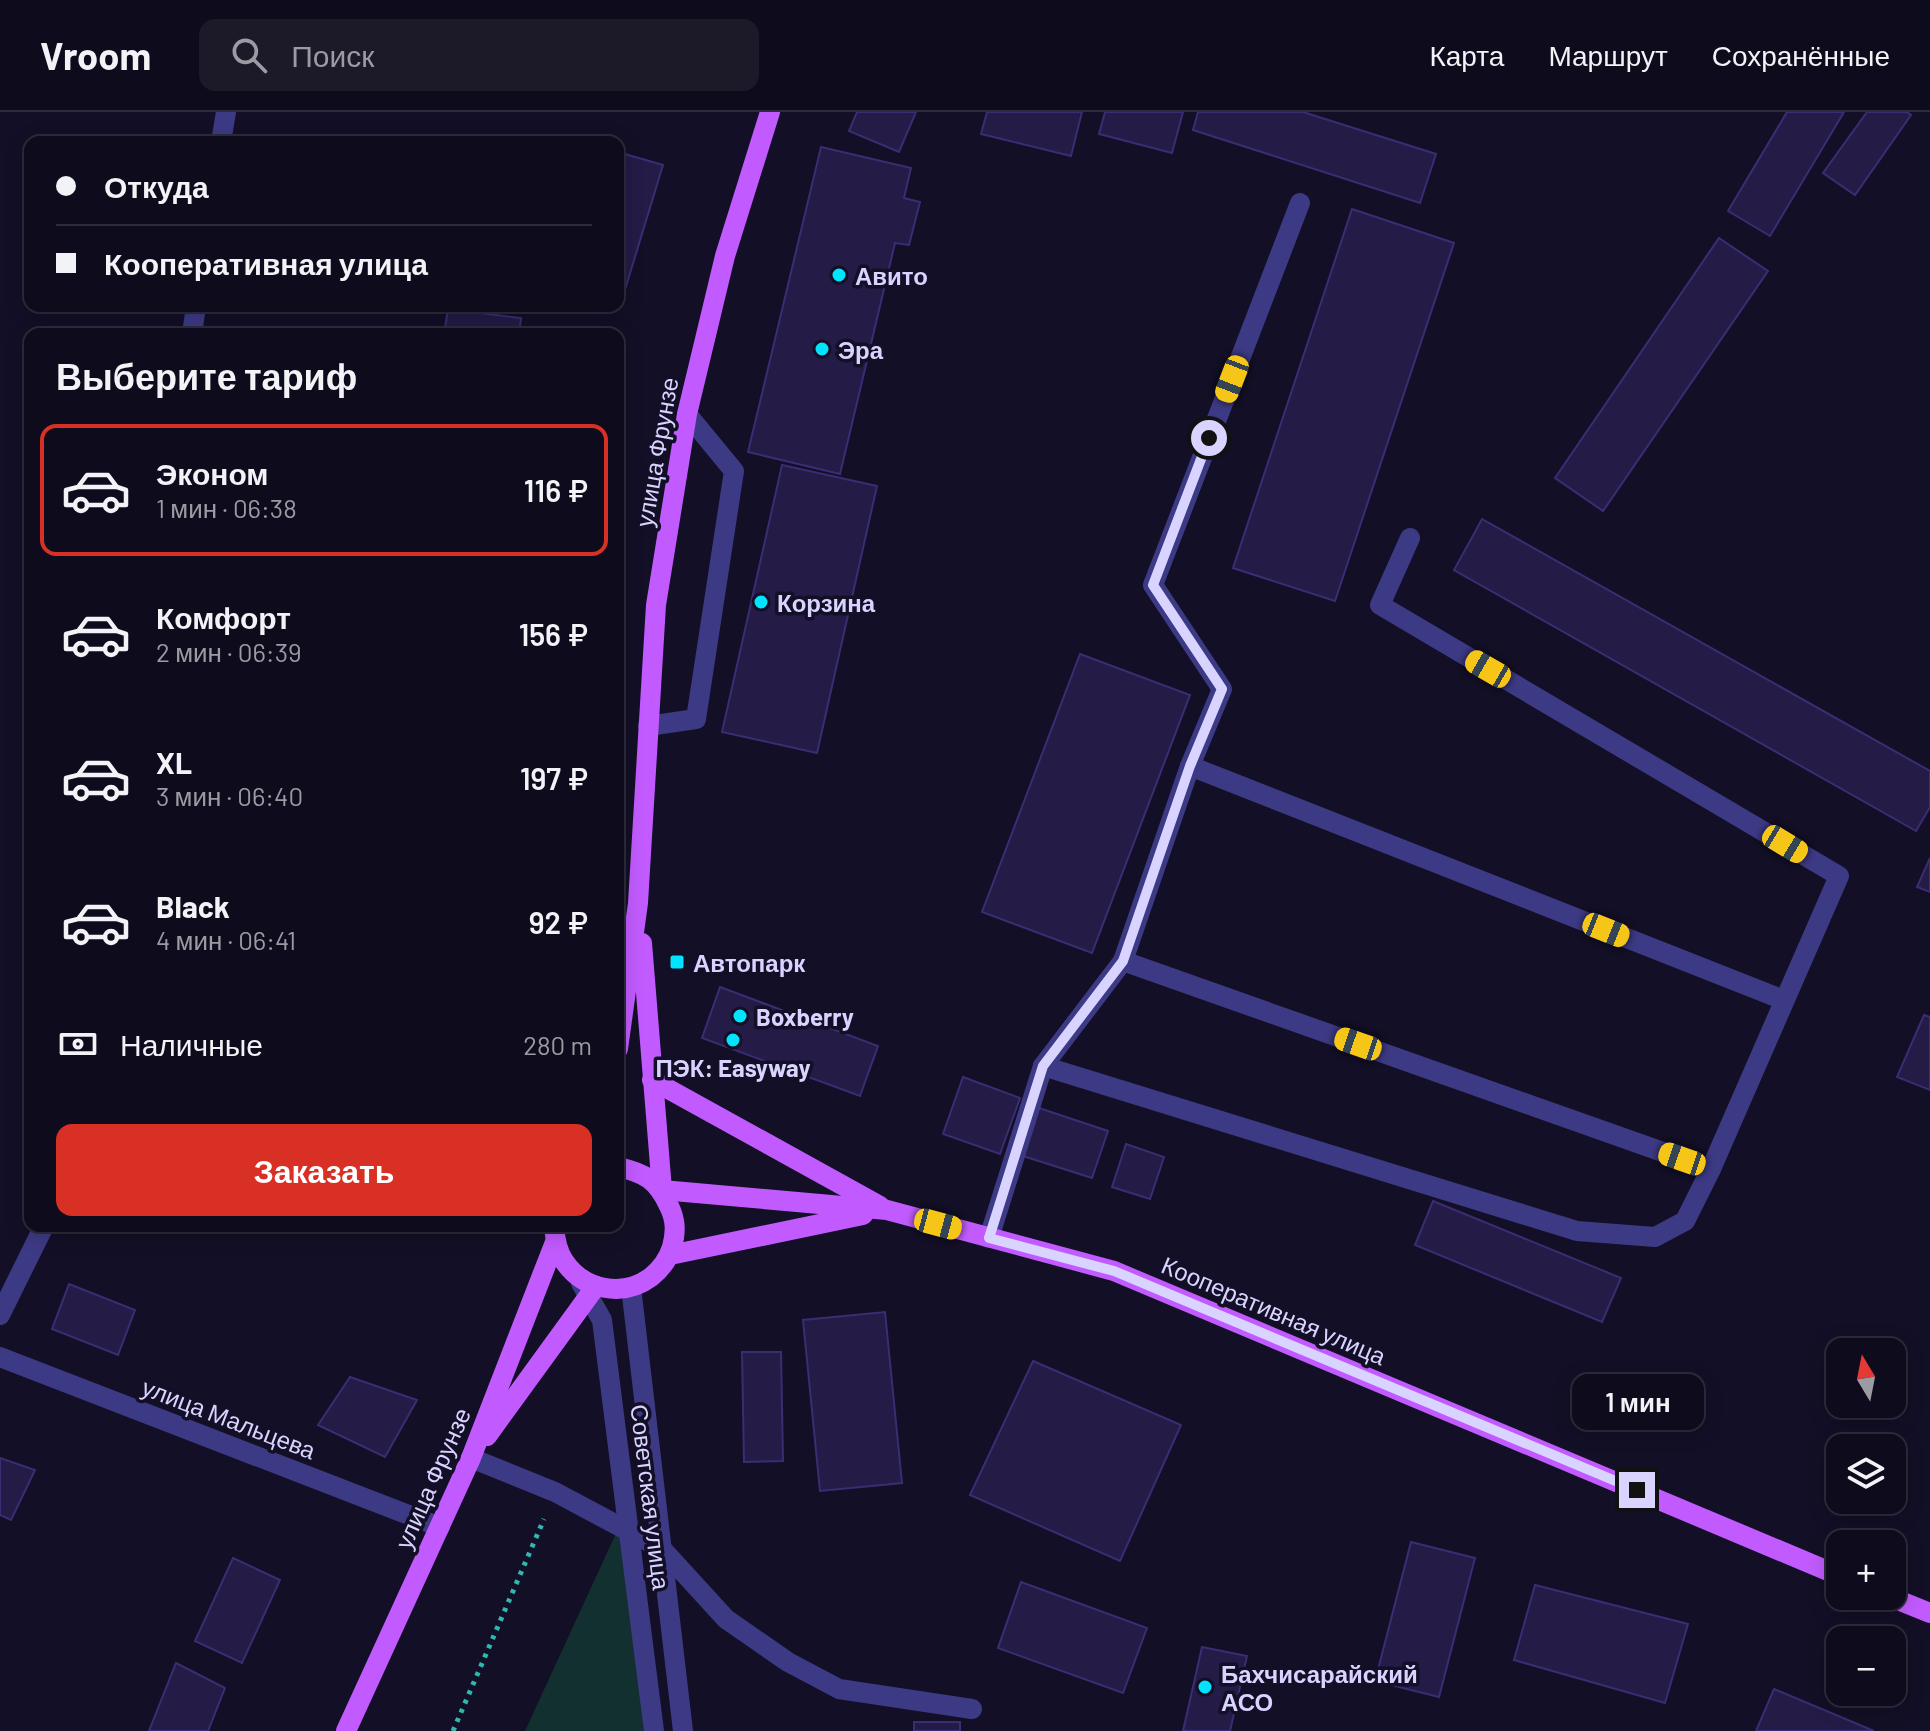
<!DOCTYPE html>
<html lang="ru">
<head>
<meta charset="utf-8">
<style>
  :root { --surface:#0e0b1c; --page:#1c1929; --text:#f1f3f6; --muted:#9b9ba3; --line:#2e2b3b; --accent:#d93025 }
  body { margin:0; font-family:Barlow,sans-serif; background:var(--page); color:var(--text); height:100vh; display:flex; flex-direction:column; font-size:30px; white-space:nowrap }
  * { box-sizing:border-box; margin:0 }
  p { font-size:26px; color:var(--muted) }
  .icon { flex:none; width:44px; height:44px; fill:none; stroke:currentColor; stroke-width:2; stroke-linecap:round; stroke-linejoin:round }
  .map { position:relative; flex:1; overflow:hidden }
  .drawer { position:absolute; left:24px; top:216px; width:600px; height:904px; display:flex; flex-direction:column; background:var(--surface); border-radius:16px; box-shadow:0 4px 20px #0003,0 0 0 2px var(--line) }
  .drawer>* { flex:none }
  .guide { position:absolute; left:24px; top:24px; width:600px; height:176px; border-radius:16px; box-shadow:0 4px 20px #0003,0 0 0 2px var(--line); display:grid; align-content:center; height:176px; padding:0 32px; background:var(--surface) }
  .needle { width:52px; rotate:350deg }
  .controls { position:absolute; left:1826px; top:1226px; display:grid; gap:16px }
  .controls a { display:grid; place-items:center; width:80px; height:80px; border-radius:16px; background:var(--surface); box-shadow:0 4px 20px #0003,0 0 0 2px var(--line); font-size:40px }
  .end { position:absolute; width:36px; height:36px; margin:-18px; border:10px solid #d9d4ff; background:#111; box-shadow:0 0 0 4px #111 }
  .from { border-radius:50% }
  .bubble { position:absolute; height:56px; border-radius:16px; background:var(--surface); box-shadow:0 4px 20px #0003,0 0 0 2px var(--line); font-size:26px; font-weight:600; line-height:56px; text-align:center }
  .car { position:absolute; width:24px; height:48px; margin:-24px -12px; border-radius:10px; box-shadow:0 0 6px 2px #0007; background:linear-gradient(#f5c518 24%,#345 0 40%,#f5c518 0 76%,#345 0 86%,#f5c518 0) }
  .guide b { display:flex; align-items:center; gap:28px; height:76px; font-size:30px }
  .guide b+b { border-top:2px solid var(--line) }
  .guide i { width:20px; height:20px; background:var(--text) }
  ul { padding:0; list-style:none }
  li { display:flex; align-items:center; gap:24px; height:132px; margin:0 16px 12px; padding:0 16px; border:4px solid transparent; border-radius:16px }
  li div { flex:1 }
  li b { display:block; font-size:30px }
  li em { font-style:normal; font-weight:600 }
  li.selected { border-color:var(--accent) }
  li>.icon { width:72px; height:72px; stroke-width:1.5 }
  h2 { padding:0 32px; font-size:36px; line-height:96px }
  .pay { display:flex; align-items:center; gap:20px; height:88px; padding:0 32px; font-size:30px }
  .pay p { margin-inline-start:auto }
  .primary-button { display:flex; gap:16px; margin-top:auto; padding:16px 32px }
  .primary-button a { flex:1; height:92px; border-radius:16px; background:var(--accent); color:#fff; font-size:32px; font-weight:600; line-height:92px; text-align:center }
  header { display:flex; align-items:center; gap:48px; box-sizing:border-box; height:112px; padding:0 40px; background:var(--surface); border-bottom:2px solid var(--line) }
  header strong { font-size:38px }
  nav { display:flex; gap:44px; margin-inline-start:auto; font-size:28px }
  .search { width:560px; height:72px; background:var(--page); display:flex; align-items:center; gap:20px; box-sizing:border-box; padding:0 28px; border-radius:16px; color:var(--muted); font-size:30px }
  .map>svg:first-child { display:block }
  .green { fill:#12302f }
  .building { fill:#241b47; stroke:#3b2d73; stroke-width:2 }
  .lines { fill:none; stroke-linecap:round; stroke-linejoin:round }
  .path { stroke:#2fb8b0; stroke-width:5; stroke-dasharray:4 6; stroke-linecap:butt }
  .minor { stroke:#3d3a85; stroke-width:20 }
  .major { stroke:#c25bff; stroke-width:20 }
  .route { stroke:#d9d4ff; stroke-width:10 }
  .poi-dot { fill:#00e5ff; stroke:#130f26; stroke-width:3 }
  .labels { text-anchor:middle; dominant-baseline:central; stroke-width:7; stroke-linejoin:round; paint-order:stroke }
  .poi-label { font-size:24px; font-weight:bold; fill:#d9d4ff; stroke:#130f26; text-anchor:start }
  .street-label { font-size:24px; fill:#d9d4ff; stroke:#130f26 }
</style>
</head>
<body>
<header>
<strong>Vroom</strong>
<div class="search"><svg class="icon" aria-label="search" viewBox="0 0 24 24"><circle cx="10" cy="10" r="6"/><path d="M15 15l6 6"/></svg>Поиск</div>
<nav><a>Карта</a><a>Маршрут</a><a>Сохранённые</a></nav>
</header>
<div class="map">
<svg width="1930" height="1619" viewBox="0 0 1930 1619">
  <rect width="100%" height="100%" fill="#130f26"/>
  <!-- green -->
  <path class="green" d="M624 1404 644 1619H525Z"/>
  <!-- building -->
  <g class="building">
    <path d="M857 0H916L899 40 849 19Z"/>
    <path d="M987 0H1082L1071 44 981 22Z"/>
    <path d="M1105 0H1183L1172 41 1099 22Z"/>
    <path d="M1198 0H1303L1436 42 1420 91 1193 18Z"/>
    <path d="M1787 0H1844L1770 124 1728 99Z"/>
    <path d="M1867 0H1907L1911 3 1855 83 1823 61Z"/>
    <path d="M561 23 584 30H559Z"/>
    <path d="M821 35 911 56 904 86 920 90 909 133 895 131 840 362 748 340Z"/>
    <path d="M618 40 663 53 624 181 618 179Z"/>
    <path d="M1352 97 1454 131 1335 489 1233 456Z"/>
    <path d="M1719 126 1768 159 1603 399 1555 366Z"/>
    <path d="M448 197 521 206 519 222H444Z"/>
    <path d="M782 353 877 374 817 641 722 620Z"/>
    <path d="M1482 407 1930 659V695L1916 719 1454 458Z"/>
    <path d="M1080 542 1190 583 1092 841 982 800Z"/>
    <path d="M1930 746V780L1917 775Z"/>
    <path d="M720 875 878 934 860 984 702 926Z"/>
    <path d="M1924 903 1930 905V978L1897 965Z"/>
    <path d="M963 965 1020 986 1000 1042 943 1022Z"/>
    <path d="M1039 996 1108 1019 1092 1066 1023 1044Z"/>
    <path d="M1126 1032 1164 1045 1150 1087 1112 1075Z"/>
    <path d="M1433 1089 1621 1166 1602 1210 1415 1133Z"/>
    <path d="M69 1172 135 1198 118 1243 52 1217Z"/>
    <path d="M885 1200 902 1371 820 1379 803 1208Z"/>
    <path d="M742 1240H781L783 1349 744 1350Z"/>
    <path d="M1033 1249 1181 1313 1120 1449 970 1383Z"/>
    <path d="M350 1265 417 1288 385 1345 318 1313Z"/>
    <path d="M0 1346 35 1358 11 1408 0 1403Z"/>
    <path d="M1411 1430 1475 1446 1439 1585 1375 1569Z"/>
    <path d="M233 1446 280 1468 242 1551 195 1529Z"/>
    <path d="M1021 1470 1147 1516 1123 1581 998 1536Z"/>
    <path d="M1535 1473 1688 1512 1665 1591 1514 1548Z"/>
    <path d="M1202 1535 1247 1544 1230 1619H1183Z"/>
    <path d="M176 1551 225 1576 208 1619H149Z"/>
    <path d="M1774 1577 1874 1619H1756Z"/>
    <rect x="914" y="1610" width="46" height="9"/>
  </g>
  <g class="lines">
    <!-- path -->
    <path class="path" d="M453 1619 544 1407"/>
    <!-- minor -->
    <g class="minor">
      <path d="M221 30 226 0"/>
      <path d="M192 222 196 194"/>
      <path d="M648 614 696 607 734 359 687 302"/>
      <path d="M1190 654 1222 577 1153 473 1300 91"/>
      <path d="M1123 849 1190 654 1784 888"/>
      <path d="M1043 954 1577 1119 1655 1125 1685 1109 1711 1057 1839 764 1380 493 1410 426"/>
      <path d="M989 1126 1043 954 1123 849 1711 1057"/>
      <path d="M581 1171 602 1208 654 1619"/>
      <path d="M631 1175 683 1619"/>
      <path d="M0 1203 44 1114"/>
      <path d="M0 1245 440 1415"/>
      <path d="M471 1346 555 1380 662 1437 726 1507 788 1550 839 1577 972 1597"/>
    </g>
    <!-- major -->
    <g class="major">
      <path d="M642 831 662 1078"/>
      <path d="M618 937 638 791 656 493 687 302 725 144 770 0"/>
      <path d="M652 968 880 1094"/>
      <path d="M662 1078 887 1098 1114 1159 1840 1464"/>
      <path d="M554 1114C555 1126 557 1139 564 1149 583 1178 623 1186 651 1165 661 1157 668 1148 672 1135 676 1120 676 1108 669 1094 657 1068 645 1061 618 1055"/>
      <path d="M670 1143 863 1103"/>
      <path d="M487 1324 596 1174"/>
      <path d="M1888 1484 1930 1501"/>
      <path d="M346 1619 471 1346 555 1130"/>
    </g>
  </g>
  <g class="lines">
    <!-- route -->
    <path class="route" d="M1209 326 1153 473 1222 577 1190 654 1123 849 1043 954 989 1126 1114 1159 1637 1378"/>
  </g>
  <!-- markers -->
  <g class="poi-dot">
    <circle cx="839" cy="163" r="8"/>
    <circle cx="822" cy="237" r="8"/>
    <circle cx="761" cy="490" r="8"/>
    <rect x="669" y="842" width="16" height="16" rx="4"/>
    <circle cx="740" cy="904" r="8"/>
    <circle cx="733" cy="928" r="8"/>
    <circle cx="1205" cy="1575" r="8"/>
  </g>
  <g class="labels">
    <!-- poi labels -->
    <g class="poi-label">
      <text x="855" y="163">Авито</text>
      <text x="838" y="237">Эра</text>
      <text x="777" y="490">Корзина</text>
      <text x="693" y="850">Автопарк</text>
      <text x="756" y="904">Boxberry</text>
      <text x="733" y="955" text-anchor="middle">ПЭК: Easyway</text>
      <text x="1221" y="1561">Бахчисарайский<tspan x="1221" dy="28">АСО</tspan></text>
    </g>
    <!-- street labels -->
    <g class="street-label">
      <text transform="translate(656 340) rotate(-80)">улица Фрунзе</text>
      <text transform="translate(1274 1198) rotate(23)">Кооперативная улица</text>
      <text transform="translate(229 1306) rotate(21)">улица Мальцева</text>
      <text transform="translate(432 1366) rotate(-66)">улица Фрунзе</text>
      <text transform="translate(651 1385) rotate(83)">Советская улица</text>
    </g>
  </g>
</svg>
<div class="controls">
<a><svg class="needle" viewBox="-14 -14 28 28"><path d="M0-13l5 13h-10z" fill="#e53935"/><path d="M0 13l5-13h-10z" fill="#9b9ba3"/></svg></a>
<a><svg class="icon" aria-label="layers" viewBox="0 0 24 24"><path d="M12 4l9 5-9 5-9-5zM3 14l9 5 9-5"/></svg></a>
<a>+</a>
<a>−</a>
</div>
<i class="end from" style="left:1209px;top:326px"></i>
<i class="end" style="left:1637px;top:1378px"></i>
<div class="bubble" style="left:1572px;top:1262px;width:132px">1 мин</div>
<i class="car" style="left:1232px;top:267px;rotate:201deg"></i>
<i class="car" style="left:1488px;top:557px;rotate:300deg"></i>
<i class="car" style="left:1785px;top:732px;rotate:121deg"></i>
<i class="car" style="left:1606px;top:818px;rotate:112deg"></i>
<i class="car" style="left:1358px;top:932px;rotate:289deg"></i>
<i class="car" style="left:1682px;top:1047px;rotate:289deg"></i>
<i class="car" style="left:938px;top:1112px;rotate:105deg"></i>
<div class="guide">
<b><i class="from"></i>Откуда</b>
<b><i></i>Кооперативная улица</b>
</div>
<section class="drawer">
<h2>Выберите тариф</h2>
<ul>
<li class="selected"><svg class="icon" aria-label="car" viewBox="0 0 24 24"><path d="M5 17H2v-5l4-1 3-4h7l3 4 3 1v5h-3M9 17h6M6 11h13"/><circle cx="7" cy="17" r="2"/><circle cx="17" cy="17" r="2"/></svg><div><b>Эконом</b><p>1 мин · 06:38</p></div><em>116 ₽</em></li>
<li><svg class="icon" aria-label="car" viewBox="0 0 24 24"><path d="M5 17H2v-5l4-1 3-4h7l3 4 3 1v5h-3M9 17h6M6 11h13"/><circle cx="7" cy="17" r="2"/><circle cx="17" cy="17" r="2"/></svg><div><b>Комфорт</b><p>2 мин · 06:39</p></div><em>156 ₽</em></li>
<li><svg class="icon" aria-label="car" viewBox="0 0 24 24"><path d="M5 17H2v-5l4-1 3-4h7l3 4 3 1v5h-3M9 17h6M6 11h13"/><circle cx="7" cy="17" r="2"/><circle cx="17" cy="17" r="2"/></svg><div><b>XL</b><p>3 мин · 06:40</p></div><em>197 ₽</em></li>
<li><svg class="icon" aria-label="car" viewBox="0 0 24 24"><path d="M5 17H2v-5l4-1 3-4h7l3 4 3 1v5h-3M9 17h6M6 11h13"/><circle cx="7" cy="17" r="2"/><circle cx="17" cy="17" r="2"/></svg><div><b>Black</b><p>4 мин · 06:41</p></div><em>92 ₽</em></li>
</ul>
<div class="pay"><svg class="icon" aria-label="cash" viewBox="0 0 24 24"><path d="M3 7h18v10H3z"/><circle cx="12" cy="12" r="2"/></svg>Наличные<p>280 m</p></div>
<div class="primary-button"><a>Заказать</a></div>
</section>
</div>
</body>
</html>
